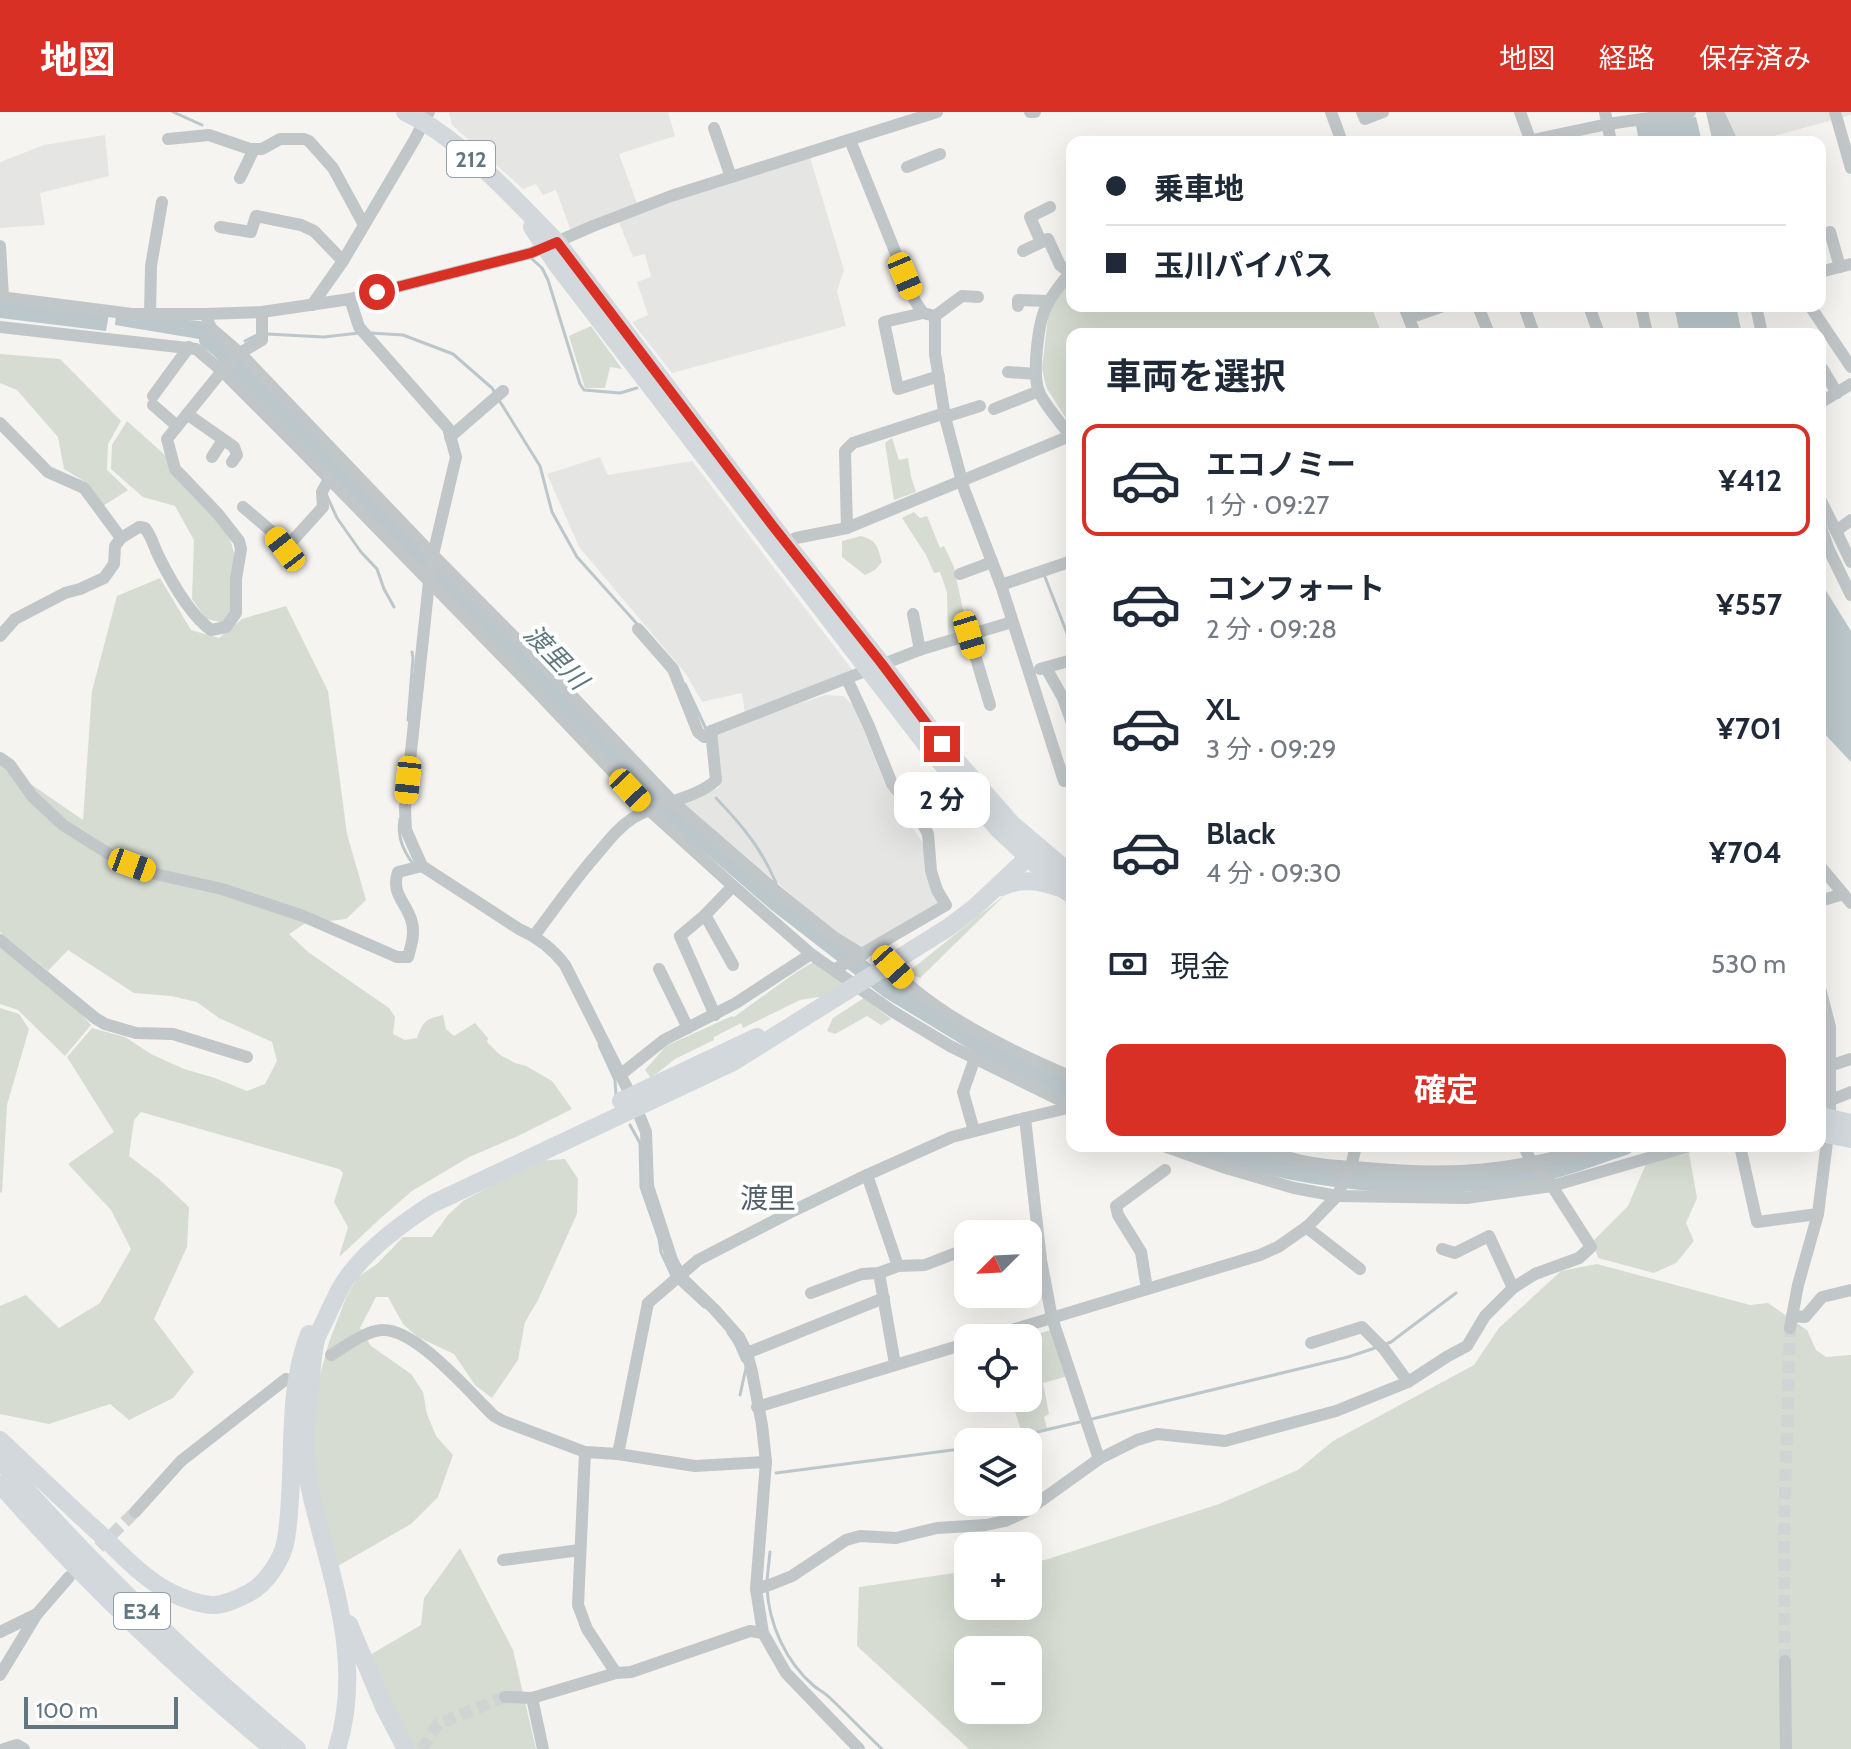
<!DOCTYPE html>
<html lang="ja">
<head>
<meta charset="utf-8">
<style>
  :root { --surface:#fff; --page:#f6f6f7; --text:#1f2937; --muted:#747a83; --line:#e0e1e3; --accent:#d93025 }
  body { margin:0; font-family:Cabin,"Noto Sans JP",sans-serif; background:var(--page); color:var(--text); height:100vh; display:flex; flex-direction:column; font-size:30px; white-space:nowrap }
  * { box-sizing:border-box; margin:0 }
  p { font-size:26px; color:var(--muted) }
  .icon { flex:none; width:44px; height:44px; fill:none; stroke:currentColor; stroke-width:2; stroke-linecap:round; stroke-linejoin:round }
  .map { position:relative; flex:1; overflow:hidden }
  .details { position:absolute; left:1066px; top:216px; width:760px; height:824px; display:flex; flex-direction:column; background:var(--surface); border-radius:16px; box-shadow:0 8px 32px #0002 }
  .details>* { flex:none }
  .hud { position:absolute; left:1066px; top:24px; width:760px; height:176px; border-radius:16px; box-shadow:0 8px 32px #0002; display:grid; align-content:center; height:176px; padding:0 40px; background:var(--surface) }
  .needle { width:52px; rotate:246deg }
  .fabs { position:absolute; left:954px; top:1108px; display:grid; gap:16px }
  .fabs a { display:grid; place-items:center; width:88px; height:88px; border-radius:16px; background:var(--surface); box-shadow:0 8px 32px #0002; font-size:40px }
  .scale { position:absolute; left:24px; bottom:20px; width:154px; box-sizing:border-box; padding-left:8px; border:4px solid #627682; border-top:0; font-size:22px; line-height:28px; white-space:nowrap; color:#627682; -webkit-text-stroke:6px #fff; paint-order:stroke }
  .end { position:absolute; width:36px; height:36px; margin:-18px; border:10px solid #d93025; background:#fff; box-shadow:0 0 0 4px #fff }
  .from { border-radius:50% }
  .bubble { position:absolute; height:56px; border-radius:16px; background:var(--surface); box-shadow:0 8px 32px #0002; font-size:26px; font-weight:700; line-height:56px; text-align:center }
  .car { position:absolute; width:24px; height:48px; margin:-24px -12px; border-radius:10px; box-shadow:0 0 6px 2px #0007; background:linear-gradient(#f5c518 24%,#345 0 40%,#f5c518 0 76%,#345 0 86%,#f5c518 0) }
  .hud b { display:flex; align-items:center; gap:28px; height:76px; font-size:30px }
  .hud b+b { border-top:2px solid var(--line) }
  .hud i { width:20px; height:20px; background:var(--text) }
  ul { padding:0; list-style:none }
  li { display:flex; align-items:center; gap:24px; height:112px; margin:0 16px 12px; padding:0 24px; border:4px solid transparent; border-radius:16px }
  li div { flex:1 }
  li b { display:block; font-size:30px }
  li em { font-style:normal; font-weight:700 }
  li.active { border-color:var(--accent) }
  li>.icon { width:72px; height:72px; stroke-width:1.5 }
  h2 { padding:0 40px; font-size:36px; line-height:96px }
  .pay { display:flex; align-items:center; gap:20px; height:88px; padding:0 40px; font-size:30px }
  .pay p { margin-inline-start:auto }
  .action { display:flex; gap:16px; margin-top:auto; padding:16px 40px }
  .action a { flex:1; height:92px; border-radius:16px; background:var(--accent); color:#fff; font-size:32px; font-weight:700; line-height:92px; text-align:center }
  header { display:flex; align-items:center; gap:48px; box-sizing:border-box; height:112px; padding:0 40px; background:var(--accent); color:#fff }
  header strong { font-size:38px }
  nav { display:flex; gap:44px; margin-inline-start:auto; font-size:28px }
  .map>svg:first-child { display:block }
  .built { fill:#e5e6e4 }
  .green { fill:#d6dcd1; fill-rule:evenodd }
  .water { fill:#bbc7cb }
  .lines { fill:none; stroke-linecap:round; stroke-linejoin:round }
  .stream { stroke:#bbc7cb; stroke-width:3 }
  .river { stroke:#bbc7cb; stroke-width:18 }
  .minor-tunnel { stroke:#d0d4d4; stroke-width:12; stroke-dasharray:12 6; stroke-linecap:butt }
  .minor { stroke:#c1c6c8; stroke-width:12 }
  .highway { stroke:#d2d8dc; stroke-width:18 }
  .route { stroke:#d93025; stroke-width:10 }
  .labels { text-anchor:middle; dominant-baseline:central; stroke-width:8; stroke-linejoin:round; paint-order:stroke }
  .shield { fill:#fff; stroke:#919fa8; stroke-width:2 }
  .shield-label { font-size:22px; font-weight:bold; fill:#627682 }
  .water-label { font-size:26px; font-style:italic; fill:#5e7880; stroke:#fff }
  .quarter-label { font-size:28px; fill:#515e67; stroke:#fff }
</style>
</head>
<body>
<header>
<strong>地図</strong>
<nav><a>地図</a><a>経路</a><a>保存済み</a></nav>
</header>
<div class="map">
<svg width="1851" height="1637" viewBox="0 0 1851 1637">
  <rect width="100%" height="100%" fill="#f5f4f0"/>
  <!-- built -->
  <g class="built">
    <path d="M449 0H668L675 24 619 42 638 94 571 119 556 78 543 83 536 72 523 77 452 13Z"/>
    <path d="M1717 0H1851V3L1752 30H1726Z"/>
    <path d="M105 23 109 64 40 81 45 113 0 116V50L44 33Z"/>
    <path d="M809 42 844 158 837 179 846 214 672 261 632 210 648 203 637 170 651 165 645 142 633 145 618 108 658 95 671 87Z"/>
    <path d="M600 345 608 363 692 349 854 560 745 601 742 581 702 590 686 562 579 435 547 362Z"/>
    <path d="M825 583 843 584 854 594 886 674 924 733 925 761 938 792 862 837 837 821 681 690 719 676 716 623 754 607Z"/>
  </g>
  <!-- green -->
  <g class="green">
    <path d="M1072 164V194H1371L1382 222H1072V316L1046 275 1042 256 1048 205 1056 186Z"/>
    <path d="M591 214 622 257 610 255 605 276H585L569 224Z"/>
    <path d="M0 242 60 247 121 309 108 332 107 358 128 378 103 394 87 371 64 357 58 325 17 278 0 271Z"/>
    <path d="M127 309 166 344 229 423 234 441 233 495 225 511 206 507 192 487 194 428 175 394 143 385 111 357 112 333Z"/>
    <path d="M892 326 899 348 908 346 911 365 916 380 894 388 885 331Z"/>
    <path d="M914 400 920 406 927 404 940 436 944 434 954 455 967 517 948 523 947 480 940 460 934 461 926 443 902 406Z"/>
    <path d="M861 424C878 429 877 434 882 450L875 458 865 463 842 445V429Z"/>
    <path d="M160 466 191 518 219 526 242 507 286 494 328 579 347 722 366 788 346 807 304 812 289 822 308 840 389 896 395 905 393 922 405 928 417 926C423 909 426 907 443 903L446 917 454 924 475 911 488 926 487 930 500 943 515 951 526 954 552 969 572 997 518 1024 469 1045 412 1079 382 1105 339 1145 348 1115 334 1090 343 1061 339 1057 141 1000 134 1008 129 1044 159 1067 189 1095 187 1135 154 1207 194 1260 173 1286 129 1308 110 1292 49 1312 0 1302V1194L26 1183 59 1216 100 1191 131 1137 111 1098 68 1052 114 1020 67 945 92 916 125 925 151 942 184 957 215 966 247 979 265 972 277 949 272 930 219 906 197 890 171 884 134 881 68 838 48 859 0 820V651L83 708 92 579 117 484Z"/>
    <path d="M1006 782 920 866 907 861Z"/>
    <path d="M0 836 74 894 91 913 65 944 18 898 0 892Z"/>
    <path d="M815 849 847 873 832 883 800 888 743 916 741 911 714 925V928L675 947 651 966 645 958 666 934 732 904 734 905 795 861Z"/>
    <path d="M864 886 891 907 881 913 867 904 835 922 827 919 833 906Z"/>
    <path d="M0 896 19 902 29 917 7 993 2 1081 0 1080Z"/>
    <path d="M1689 1041 1697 1086 1686 1111 1694 1129 1676 1151 1654 1161 1598 1146 1593 1129 1628 1094 1646 1052Z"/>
    <path d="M565 1047 578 1067 577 1102 538 1188 525 1210 518 1248 492 1286 475 1273 454 1242 418 1225 403 1212 388 1185H376L360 1216 371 1234 411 1262 423 1280 427 1302 436 1324 453 1343 438 1385 411 1412 336 1455 309 1354 310 1301 329 1230 346 1186 358 1165 377 1152 403 1125H432L448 1103 463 1089 537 1049Z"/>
    <path d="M1597 1152 1750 1193 1768 1191 1807 1218 1816 1238 1826 1245 1851 1243V1637H969L857 1534 859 1475 968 1459V1494H1028V1450L1045 1448 1219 1392 1298 1358 1333 1329 1474 1253 1499 1216 1561 1159ZM968 1538H1028V1598H968Z"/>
    <path d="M1054 1217 1068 1264 1043 1271 1049 1302 1044 1305 1047 1316 1022 1322 1011 1286H1028V1226H1024Z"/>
    <path d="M460 1436 513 1538 536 1637H414L368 1544 421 1513 424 1486Z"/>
  </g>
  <!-- water -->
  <g class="water">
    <path d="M1696 5 1702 30H1639L1636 13Z"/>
    <path d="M0 188 109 202 106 219 0 206Z"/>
    <path d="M1674 194H1736L1742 222H1680Z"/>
    <path d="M116 202 201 209 230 236 221 246 199 227 115 213Z"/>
    <path d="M1820 469 1851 519V650L1820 617Z"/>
  </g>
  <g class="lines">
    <!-- stream -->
    <g class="stream">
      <path d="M173 0 202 13"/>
      <path d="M532 147 542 156 548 168 580 272 584 278 620 281 637 276"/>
      <path d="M370 221 403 223 453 242 492 276 495 281"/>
      <path d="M267 222 324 225 359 221"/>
      <path d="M245 229 259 222"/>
      <path d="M499 288 540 354 552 400 577 445 638 513"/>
      <path d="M327 384 337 406 361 440 377 457 384 477 394 495"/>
      <path d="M1045 465 1072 534"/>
      <path d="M685 572 706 617"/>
      <path d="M408 608 413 546 412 540"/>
      <path d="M716 686C741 712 762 737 776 771"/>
      <path d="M400 707C397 725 403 738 413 752"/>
      <path d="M599 933 615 968 616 983"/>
      <path d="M630 1013 640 1031 641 1075 659 1127 661 1140 672 1164"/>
      <path d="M677 1170 704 1195"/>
      <path d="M728 1221 735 1231 743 1249"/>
      <path d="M1386 1232 1391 1230 1456 1181"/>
      <path d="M740 1283 746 1256"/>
      <path d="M1092 1307 1348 1245 1375 1236"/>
      <path d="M994 1330 1084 1309"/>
      <path d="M776 1361 968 1336"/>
      <path d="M767 1468 770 1440"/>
      <path d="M767 1476C769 1513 786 1550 814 1574 819 1578 824 1580 829 1585 847 1602 864 1620 882 1637"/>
    </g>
    <!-- river -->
    <g class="river">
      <path d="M208 228 219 236 668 697 777 791 888 877 1013 953 1072 980"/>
      <path d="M1204 1034C1303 1071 1427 1082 1531 1063 1563 1057 1594 1044 1625 1034"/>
    </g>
    <!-- minor-tunnel -->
    <g class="minor-tunnel">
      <path d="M86 1448 135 1400"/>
      <path d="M1785 1549 1784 1422 1790 1216"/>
      <path d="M422 1637 438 1612 505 1585"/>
    </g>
    <!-- minor -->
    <g class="minor">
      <path d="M1030 0H1035"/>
      <path d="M1331 0 1342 30"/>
      <path d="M1362 0 1365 7 1383 0"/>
      <path d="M1520 0 1531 30"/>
      <path d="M1605 0 1611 30"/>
      <path d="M1712 0 1719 30"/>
      <path d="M1718 0 1732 30"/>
      <path d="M1835 0 1851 56"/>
      <path d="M714 16 731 65"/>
      <path d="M168 27 209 23 250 37H262L280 27H304L309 29 333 56 364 113"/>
      <path d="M850 28 915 189 923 201 935 204V242L945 305 964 377 1001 473 1064 669 1072 667"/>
      <path d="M1523 30 1608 12 1690 0"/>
      <path d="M907 55 940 42"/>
      <path d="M240 66 254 37"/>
      <path d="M220 115 251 120 256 104 301 113 314 119 343 149"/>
      <path d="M1830 120 1840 155"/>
      <path d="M1041 130 1030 105 1050 95"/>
      <path d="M0 134 3 185"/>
      <path d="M1023 139 1048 127 1060 153 1070 161"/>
      <path d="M1072 159C1062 170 1053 181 1046 195 1038 211 1032 263 1039 280 1046 295 1062 312 1072 326"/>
      <path d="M1820 160 1851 152"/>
      <path d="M0 185 132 202H205L262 200 350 187 531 141 593 114 671 84 937 0"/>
      <path d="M350 187 359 215 448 316 456 345 433 443 429 470 405 696 406 718 422 754 519 817C537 825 553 837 565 853L628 978"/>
      <path d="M312 193 343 149 415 27 429 0"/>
      <path d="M1018 194V188L1049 189"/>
      <path d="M1404 194 1415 222"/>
      <path d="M1478 194 1489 222"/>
      <path d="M1524 194 1534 222"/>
      <path d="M1589 194 1599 222"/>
      <path d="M1641 194 1647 222"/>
      <path d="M1756 194 1762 222"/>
      <path d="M1810 194 1851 255"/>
      <path d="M923 201 884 210 898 277 939 264"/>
      <path d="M150 202 151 154 162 90"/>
      <path d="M205 202 211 216 240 241 433 443 554 565 672 689 775 778 835 826 863 843"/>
      <path d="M935 204 962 184 978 185"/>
      <path d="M1409 206 1443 194"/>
      <path d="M0 215 196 237 222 259 301 338 538 581 648 697 733 774 811 842 892 899 950 934 1072 994"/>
      <path d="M1822 256 1837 281"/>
      <path d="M1008 260 1036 262"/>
      <path d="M153 284 189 235"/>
      <path d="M1820 291 1851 272"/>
      <path d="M153 293 177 314"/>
      <path d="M994 297 1039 279"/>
      <path d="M187 302 234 335 237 343 232 350"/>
      <path d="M945 305 980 294"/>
      <path d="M0 311 48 360 84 376 121 426"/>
      <path d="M450 325 503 279"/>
      <path d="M212 345 223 328"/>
      <path d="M1820 387 1836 419"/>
      <path d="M243 395 270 418 285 437 323 395 322 380 329 367"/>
      <path d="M1851 408 1836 419 1851 450"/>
      <path d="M1820 413 1829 438 1851 483"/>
      <path d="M847 416 845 339 853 331 945 301"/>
      <path d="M781 434 796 426 847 416 1070 324"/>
      <path d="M960 462 992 450"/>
      <path d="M1001 473 1072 449"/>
      <path d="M913 502 920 538"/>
      <path d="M638 517 673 557 698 620 704 625 711 623"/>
      <path d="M969 523 990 593"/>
      <path d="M0 524 15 507 65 481 80 477 104 466 114 452 115 434 121 426 139 415 145 416C152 425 154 435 159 445 171 469 190 503 211 518L226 515 236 501V467L241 437 239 429 218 402 175 357 167 327 222 259 240 241 262 228V200"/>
      <path d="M1046 556 1063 586 1072 611"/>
      <path d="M1040 557 1072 548"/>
      <path d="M0 646 10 653 32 684 63 713 109 742 132 753 155 762 222 777 303 804 397 845H408C411 834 415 822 412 811 408 791 390 783 398 760L422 754"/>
      <path d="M1820 754 1851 791"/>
      <path d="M1820 789 1843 782"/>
      <path d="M705 803 733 853"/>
      <path d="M534 824C555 796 575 767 598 741 609 728 619 715 633 706 657 691 698 686 716 668L711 619 922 537 1012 510"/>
      <path d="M0 828 95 906 105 912 136 921 173 922 247 945"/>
      <path d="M876 835C888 849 899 865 914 877 957 913 1020 943 1072 965"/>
      <path d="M659 857 688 916"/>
      <path d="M834 858 946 793 937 778 931 759 928 722 924 714 892 672 868 612 847 567"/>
      <path d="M715 903 680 824 705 803 733 774"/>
      <path d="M1820 957 1851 947"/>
      <path d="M620 963 664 928 736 891 811 842"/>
      <path d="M1831 988 1851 980"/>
      <path d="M640 1005 646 1020 648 1074 672 1148 681 1165 715 1198 739 1225 747 1241 752 1260 762 1313 766 1350 756 1477 763 1521 786 1561 859 1637"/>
      <path d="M1025 1006 1041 1148 1052 1206 1099 1347"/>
      <path d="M974 1019 963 980 975 946"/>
      <path d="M1164 1034 1226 1056 1294 1076 1337 1084 1466 1086 1552 1074 1690 1034"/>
      <path d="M1248 1034C1267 1039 1287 1046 1307 1050 1326 1054 1347 1055 1367 1056 1451 1064 1515 1059 1596 1034"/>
      <path d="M1740 1034 1757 1110 1818 1102"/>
      <path d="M867 1063 898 1154"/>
      <path d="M1306 1115 1360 1157"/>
      <path d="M1442 1137 1455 1141 1489 1124 1513 1176"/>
      <path d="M879 1161 895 1252"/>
      <path d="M1147 1177 1141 1140 1118 1103 1116 1094 1165 1058"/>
      <path d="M811 1181 862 1162 879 1161 898 1154 925 1153 961 1139"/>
      <path d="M1792 1204 1805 1205 1822 1185 1851 1178"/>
      <path d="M1790 1216 1798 1173 1818 1102 1830 1006V915L1820 876"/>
      <path d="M985 1226 1260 1143 1278 1135 1308 1114 1337 1084 1351 1055 1356 1034"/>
      <path d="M1311 1231 1362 1215 1384 1237 1408 1270"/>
      <path d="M747 1241 884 1186"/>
      <path d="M331 1243C346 1234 365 1219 382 1218 416 1216 470 1281 494 1304L503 1309 585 1340 618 1342 695 1354 766 1350"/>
      <path d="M757 1295 968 1231"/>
      <path d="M585 1340 578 1493 587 1517 616 1561"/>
      <path d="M618 1342 648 1191 698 1148 793 1099 867 1063 952 1025 1025 1006 1072 995"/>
      <path d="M135 1400 181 1349 286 1267"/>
      <path d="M503 1448 580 1438"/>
      <path d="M756 1477 772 1472 792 1464 846 1428 860 1424 896 1426 937 1416 986 1413 1005 1409 1025 1400 1099 1347 1137 1328 1157 1322 1225 1329 1336 1299 1408 1270 1448 1244 1467 1234 1485 1204 1513 1176 1535 1162 1579 1146 1591 1135 1552 1074 1531 1050 1524 1034"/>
      <path d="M0 1520 37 1502"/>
      <path d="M1785 1549 1786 1637"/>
      <path d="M0 1563 37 1502 69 1465"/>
      <path d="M505 1585 532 1586 616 1561 631 1560 750 1519 763 1521"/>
      <path d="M532 1586 543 1637"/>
      <path d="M4 1637 17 1633 24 1637"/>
    </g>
    <!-- highway -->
    <g class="highway">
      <path d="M405 0C462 27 512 85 557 130L786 431 882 552 942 632 1011 711 1072 763"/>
      <path d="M532 115 557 153 931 639 998 717 1061 776 1072 783"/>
      <path d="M1001 775C1020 766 1038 768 1057 775"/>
      <path d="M621 989 757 925"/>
      <path d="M1820 1004 1851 1011"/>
      <path d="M1820 1021 1851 1027"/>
      <path d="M0 1328C33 1359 65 1390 98 1420 119 1440 142 1465 168 1479 181 1486 200 1493 214 1493 226 1493 239 1486 249 1481 266 1472 283 1447 286 1427 297 1360 284 1286 309 1222"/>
      <path d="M0 1348C91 1453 191 1548 297 1637"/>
      <path d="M0 1372C83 1468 176 1556 273 1637"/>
      <path d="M349 1512 384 1595 406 1637"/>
      <path d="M337 1637C364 1550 332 1469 312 1386 303 1350 304 1313 310 1277 312 1261 312 1243 316 1228 318 1221 323 1213 326 1206 334 1189 341 1172 353 1158 374 1132 404 1110 432 1092L733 950 949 815 974 796 1038 736"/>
    </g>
  </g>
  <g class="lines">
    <!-- route -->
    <path class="route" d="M377 180 531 141 557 130 772 413 882 552 942 632"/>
  </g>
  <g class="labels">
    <!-- shield labels -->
    <g class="shield">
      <rect x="447" y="29" width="48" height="36" rx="6"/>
      <rect x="114" y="1481" width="56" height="36" rx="6"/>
    </g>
    <g class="shield-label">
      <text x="471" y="47">212</text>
      <text x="142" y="1499">E34</text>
    </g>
    <!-- water labels -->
    <g class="water-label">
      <text transform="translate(556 545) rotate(46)">渡里川</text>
    </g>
    <!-- quarter labels -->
    <g class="quarter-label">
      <text x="768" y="1086">渡里</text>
    </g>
  </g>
</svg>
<div class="fabs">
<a><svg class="needle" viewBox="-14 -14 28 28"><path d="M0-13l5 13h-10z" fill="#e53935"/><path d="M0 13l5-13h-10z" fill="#747a83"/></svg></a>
<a><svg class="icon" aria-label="locate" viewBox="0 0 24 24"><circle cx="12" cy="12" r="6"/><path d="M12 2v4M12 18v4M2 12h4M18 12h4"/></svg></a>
<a><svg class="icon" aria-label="layers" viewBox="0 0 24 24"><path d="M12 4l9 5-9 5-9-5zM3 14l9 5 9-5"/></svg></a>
<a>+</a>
<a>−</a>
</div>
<div class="scale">100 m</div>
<i class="end from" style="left:377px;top:180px"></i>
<i class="end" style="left:942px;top:632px"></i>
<div class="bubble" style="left:894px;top:660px;width:96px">2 分</div>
<i class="car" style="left:905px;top:164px;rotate:157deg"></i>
<i class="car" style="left:285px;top:437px;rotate:322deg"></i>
<i class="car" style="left:969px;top:523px;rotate:163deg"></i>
<i class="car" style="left:408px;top:668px;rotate:186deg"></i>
<i class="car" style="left:630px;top:678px;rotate:137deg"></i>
<i class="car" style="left:132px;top:753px;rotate:110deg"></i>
<i class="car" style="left:893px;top:855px;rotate:138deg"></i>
<div class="hud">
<b><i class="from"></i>乗車地</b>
<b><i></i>玉川バイパス</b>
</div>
<section class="details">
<h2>車両を選択</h2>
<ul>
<li class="active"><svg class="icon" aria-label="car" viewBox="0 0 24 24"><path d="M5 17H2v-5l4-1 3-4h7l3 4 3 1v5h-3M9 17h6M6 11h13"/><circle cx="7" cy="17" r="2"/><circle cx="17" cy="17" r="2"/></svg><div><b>エコノミー</b><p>1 分 · 09:27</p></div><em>¥412</em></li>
<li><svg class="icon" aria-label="car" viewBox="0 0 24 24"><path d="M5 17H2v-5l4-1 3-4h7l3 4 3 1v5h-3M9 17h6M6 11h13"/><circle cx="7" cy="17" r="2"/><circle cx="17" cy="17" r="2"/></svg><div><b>コンフォート</b><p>2 分 · 09:28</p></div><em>¥557</em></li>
<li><svg class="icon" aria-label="car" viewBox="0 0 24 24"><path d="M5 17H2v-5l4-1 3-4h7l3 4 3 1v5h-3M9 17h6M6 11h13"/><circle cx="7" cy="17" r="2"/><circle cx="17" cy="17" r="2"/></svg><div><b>XL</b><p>3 分 · 09:29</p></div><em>¥701</em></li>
<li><svg class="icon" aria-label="car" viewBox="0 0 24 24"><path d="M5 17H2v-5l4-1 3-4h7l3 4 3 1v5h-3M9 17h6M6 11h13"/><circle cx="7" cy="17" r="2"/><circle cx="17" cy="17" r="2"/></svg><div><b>Black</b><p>4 分 · 09:30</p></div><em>¥704</em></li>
</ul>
<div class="pay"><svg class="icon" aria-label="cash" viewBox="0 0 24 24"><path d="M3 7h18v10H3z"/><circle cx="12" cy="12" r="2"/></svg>現金<p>530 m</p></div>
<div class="action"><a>確定</a></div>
</section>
</div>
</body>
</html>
